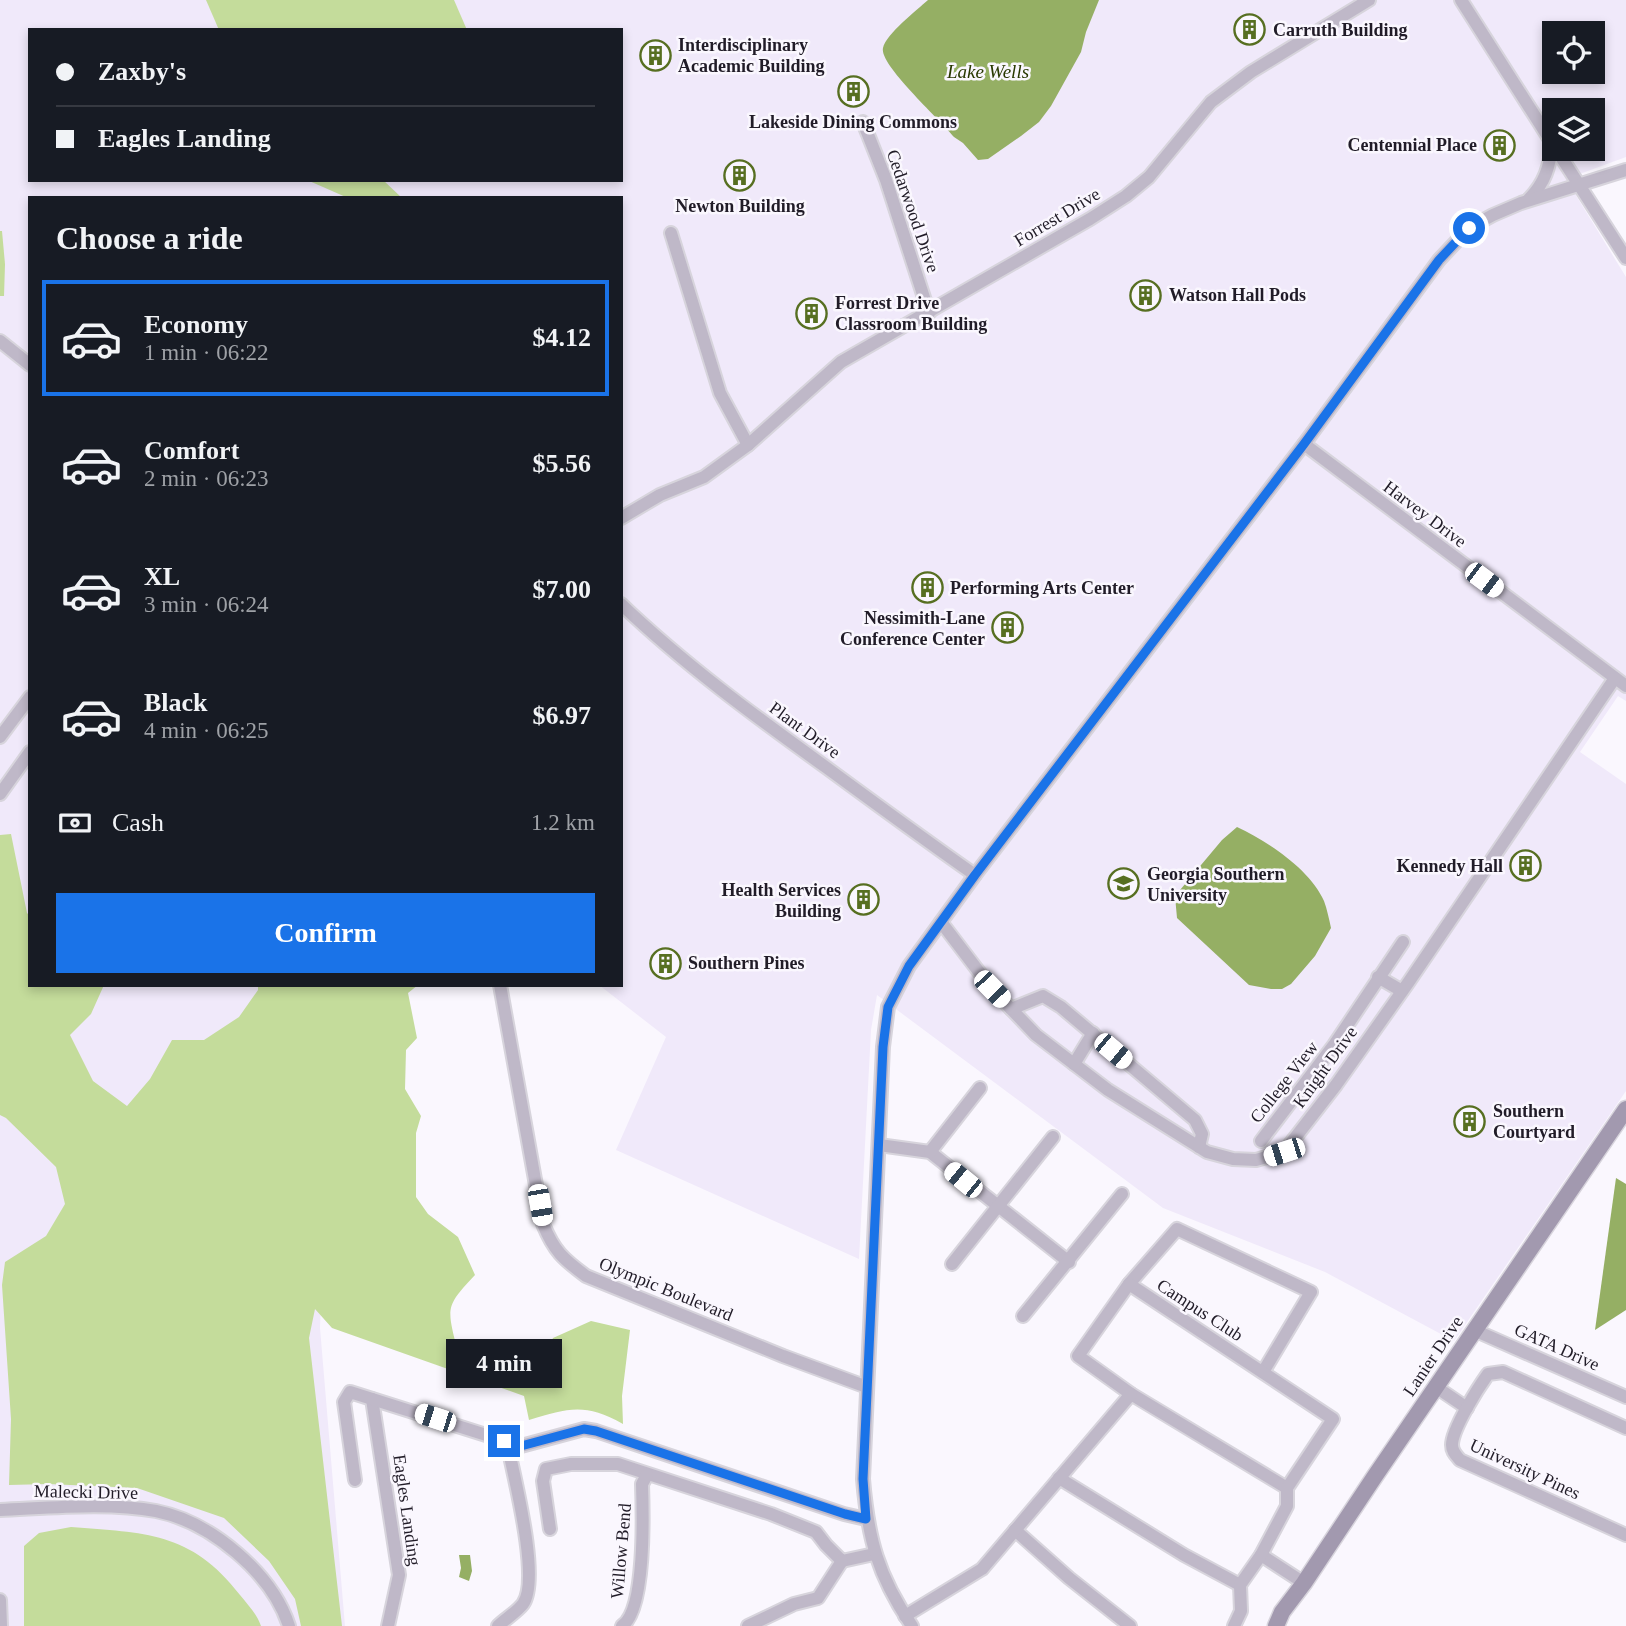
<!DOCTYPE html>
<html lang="en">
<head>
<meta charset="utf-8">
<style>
  :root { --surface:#171b24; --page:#242831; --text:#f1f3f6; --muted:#9ea1a6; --line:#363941; --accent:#1a73e8 }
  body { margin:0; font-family:"Times New Roman",serif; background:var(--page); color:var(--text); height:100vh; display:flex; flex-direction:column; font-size:26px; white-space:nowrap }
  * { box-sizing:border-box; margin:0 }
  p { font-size:23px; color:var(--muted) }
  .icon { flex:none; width:38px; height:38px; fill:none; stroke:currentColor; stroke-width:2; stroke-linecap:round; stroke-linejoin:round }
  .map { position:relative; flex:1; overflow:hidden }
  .side { position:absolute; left:28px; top:196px; width:595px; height:791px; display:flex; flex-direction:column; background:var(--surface); border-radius:0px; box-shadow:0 4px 10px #0003 }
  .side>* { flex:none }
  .top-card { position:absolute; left:28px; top:28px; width:595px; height:154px; border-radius:0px; box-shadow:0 4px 10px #0003; display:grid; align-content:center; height:154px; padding:0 28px; background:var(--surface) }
  .tools { position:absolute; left:1542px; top:21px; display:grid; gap:14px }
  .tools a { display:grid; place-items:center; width:63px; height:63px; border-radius:0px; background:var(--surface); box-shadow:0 4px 10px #0003; font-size:35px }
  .end { position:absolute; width:32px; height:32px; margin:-16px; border:9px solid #1a73e8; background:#fff; box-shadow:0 0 0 4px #fff }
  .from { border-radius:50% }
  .bubble { position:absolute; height:49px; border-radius:0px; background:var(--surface); box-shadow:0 4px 10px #0003; font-size:23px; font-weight:600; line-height:49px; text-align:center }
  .car { position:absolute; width:21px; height:42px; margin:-21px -10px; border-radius:9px; box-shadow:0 0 5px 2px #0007; background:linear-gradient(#fff 24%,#345 0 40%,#fff 0 76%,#345 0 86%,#fff 0) }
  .top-card b { display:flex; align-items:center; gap:24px; height:66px; font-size:26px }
  .top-card b+b { border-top:2px solid var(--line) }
  .top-card i { width:18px; height:18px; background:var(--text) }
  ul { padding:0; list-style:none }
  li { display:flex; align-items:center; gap:21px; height:116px; margin:0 14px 10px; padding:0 14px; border:4px solid transparent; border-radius:0px }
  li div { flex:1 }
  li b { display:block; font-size:26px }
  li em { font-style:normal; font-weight:600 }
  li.on { border-color:var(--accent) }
  li>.icon { width:63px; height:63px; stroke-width:1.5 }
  h2 { padding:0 28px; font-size:32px; line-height:84px }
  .pay { display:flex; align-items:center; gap:18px; height:77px; padding:0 28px; font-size:26px }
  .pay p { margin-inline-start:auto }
  .primary-button { display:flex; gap:14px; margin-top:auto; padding:14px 28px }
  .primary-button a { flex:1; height:80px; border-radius:0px; background:var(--accent); color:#fff; font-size:28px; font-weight:600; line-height:80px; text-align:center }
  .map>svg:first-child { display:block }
  .built { fill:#f0e9fa; fill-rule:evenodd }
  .green { fill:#c4dc9b }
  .water { fill:#95af64 }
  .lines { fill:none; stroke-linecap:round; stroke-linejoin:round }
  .street-casing { stroke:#d7d4dc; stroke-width:16 }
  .secondary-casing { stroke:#d7d4dc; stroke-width:19 }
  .street { stroke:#bfb8c8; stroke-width:12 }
  .secondary { stroke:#a299af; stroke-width:16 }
  .route { stroke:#1a73e8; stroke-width:9 }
  .labels { text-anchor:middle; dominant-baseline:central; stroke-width:5; stroke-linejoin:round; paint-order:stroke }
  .poi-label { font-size:18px; font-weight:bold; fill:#211c28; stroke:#faf7fe; text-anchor:start }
  .street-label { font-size:18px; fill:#211c28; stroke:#faf7fe }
  .water-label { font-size:19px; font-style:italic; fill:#283800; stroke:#faf7fe }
</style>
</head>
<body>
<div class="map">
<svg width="1626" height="1626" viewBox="0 0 1626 1626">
  <rect width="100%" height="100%" fill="#faf7fe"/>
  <!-- built -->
  <path class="built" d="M0 0H1626V157L1566 179 1626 277V701L1618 696 1580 752 1626 784V1091L1454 1341 1325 1272 1163 1208 877 995 871 1030 859 1259 616 1150 666 1037 599 985H621V198H30V985H332L320 1328 345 1626H0ZM30 30H621V180H30ZM1554 33H1592V72H1554ZM1554 110H1592V149H1554Z"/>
  <!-- green -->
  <g class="green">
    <path d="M206 0H454L467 30H219Z"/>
    <path d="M307 180H383L402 198H348Z"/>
    <path d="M0 231H2L5 264 4 296H0Z"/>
    <path d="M11 834 27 913 30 916V985H104L91 1014 70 1035 93 1081 127 1106 150 1079 172 1040H204L239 1017 258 990V985H418L408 993 417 1038 406 1050 405 1089 421 1116 416 1133V1197L428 1214 458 1237 475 1275C445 1307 447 1307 457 1349H503L543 1359 553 1338 591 1321 630 1330 622 1396 623 1424C585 1403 569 1408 529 1420L524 1396 332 1328 315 1309 309 1338 342 1626H301L295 1599 269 1561 224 1518 137 1488 48 1484 9 1485 11 1419 2 1285 5 1262 46 1236 65 1204 56 1167 6 1118 0 1115V835Z"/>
    <path d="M71 1527C144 1533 191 1531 240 1595 248 1605 257 1614 261 1626H24V1546L39 1533Z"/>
  </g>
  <!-- water -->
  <g class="water">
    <path d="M928 0H1099L1086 32 1081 52 1051 106 1039 122 1021 136 988 159 978 160 963 143 954 137C942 121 879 65 883 48 886 34 917 10 928 0Z"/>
    <path d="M1237 827C1267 841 1310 869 1324 901 1327 909 1329 919 1331 928L1315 956 1291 984 1282 989H1271L1249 985 1177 918 1175 896 1222 840Z"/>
    <path d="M1616 1178 1626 1184V1310L1595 1330Z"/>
    <path d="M459 1555H470L472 1571 469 1581 459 1577 461 1568Z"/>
  </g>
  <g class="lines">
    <defs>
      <g id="street">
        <path d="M1461 0 1554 146"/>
        <path d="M863 122 886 180 929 313"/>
        <path d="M1556 149 1626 258"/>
        <path d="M1529 199C1545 183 1550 166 1552 144"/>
        <path d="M671 233 720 393 748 445"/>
        <path d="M0 341 30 365"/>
        <path d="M1304 444 1626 686"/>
        <path d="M621 518 660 495 704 477 748 445 841 362 1090 219 1126 196 1149 177 1211 102 1251 72 1369 0"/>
        <path d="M621 604C685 665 756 717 827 768 876 804 925 840 975 875"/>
        <path d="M0 737 30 697"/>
        <path d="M0 794 30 752"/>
        <path d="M941 922 992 989 1036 1035 1108 1090 1207 1152 1233 1159 1256 1160 1284 1152 1336 1085 1408 983 1615 678"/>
        <path d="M1378 977 1402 991"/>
        <path d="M500 985 543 1224C554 1251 563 1259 586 1276L783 1356 867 1387"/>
        <path d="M1011 1009 1043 996 1061 1007 1195 1120 1202 1134 1199 1147"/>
        <path d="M1074 1064 1093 1033"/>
        <path d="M1261 1141 1334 1045 1403 942"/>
        <path d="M879 1145 930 1152 1069 1262"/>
        <path d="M930 1152 980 1088"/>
        <path d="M952 1264 1053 1137"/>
        <path d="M1129 1284 1177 1229 1311 1292 1263 1372"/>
        <path d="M1023 1316 1122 1194"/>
        <path d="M1474 1330 1626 1397"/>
        <path d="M1436 1387 1467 1408"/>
        <path d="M1131 1394 1287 1488"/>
        <path d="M372 1399 399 1575 388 1626"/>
        <path d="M1626 1428 1503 1372 1488 1374C1478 1388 1452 1429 1452 1445 1452 1452 1456 1455 1460 1460L1626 1535"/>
        <path d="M1059 1478 1184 1555 1240 1585"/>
        <path d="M355 1480 344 1402 350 1392 521 1446 584 1429 596 1431 844 1514 866 1519"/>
        <path d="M0 1510C48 1508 109 1502 156 1511 211 1522 272 1573 289 1626"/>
        <path d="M550 1529 543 1481 546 1469 571 1464H618L771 1514 816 1532 826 1545 842 1561 874 1554"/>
        <path d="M1015 1530 1069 1578 1130 1626"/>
        <path d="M1261 1555 1304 1583"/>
        <path d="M0 1600 1 1626"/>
        <path d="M905 1616 982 1569 1131 1394 1078 1356 1129 1284 1333 1419 1287 1488V1506L1261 1555 1240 1585 1241 1611 1234 1626"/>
        <path d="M498 1626C505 1619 517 1612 523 1604 541 1579 513 1473 507 1442"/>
        <path d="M622 1626C646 1610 643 1513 642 1484L647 1475"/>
        <path d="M748 1626 794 1604 818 1598 842 1561"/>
        <path d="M912 1626C878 1576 868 1539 863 1479L883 1047 888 1007 909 966 975 875 1304 444 1439 260 1469 228 1493 215 1521 203 1626 170"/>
      </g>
      <path id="secondary" d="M1276 1626 1282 1612 1304 1583 1375 1476 1626 1109"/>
    </defs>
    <!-- street casing -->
    <use href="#street" class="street-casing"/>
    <!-- secondary casing -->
    <use href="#secondary" class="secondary-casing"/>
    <!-- street -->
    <use href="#street" class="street"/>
    <!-- secondary -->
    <use href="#secondary" class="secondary"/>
  </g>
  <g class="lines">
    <!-- route -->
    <path class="route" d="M504 1441 521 1446 584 1429 596 1431 845 1514 866 1519 863 1479 883 1047 888 1007 909 966 975 875 1304 444 1439 260 1469 228"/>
  </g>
  <!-- icons -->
  <defs>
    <symbol id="building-ring" viewBox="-11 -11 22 22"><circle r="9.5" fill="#faf7fe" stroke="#576f21" stroke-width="1.5"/><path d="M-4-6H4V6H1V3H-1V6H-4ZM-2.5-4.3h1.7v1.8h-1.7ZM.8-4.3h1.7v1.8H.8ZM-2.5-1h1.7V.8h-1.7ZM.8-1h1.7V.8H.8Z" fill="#576f21"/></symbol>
    <symbol id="university-ring" viewBox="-11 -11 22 22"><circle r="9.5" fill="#faf7fe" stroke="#576f21" stroke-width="1.5"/><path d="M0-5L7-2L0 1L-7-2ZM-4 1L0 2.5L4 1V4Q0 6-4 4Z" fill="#576f21"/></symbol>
  </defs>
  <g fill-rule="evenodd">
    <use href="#building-ring" x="1232" y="12" width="35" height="35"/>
    <use href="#building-ring" x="638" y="38" width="35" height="35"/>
    <use href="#building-ring" x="836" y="74" width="35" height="35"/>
    <use href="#building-ring" x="1482" y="128" width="35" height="35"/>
    <use href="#building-ring" x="722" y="158" width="35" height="35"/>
    <use href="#building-ring" x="1128" y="278" width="35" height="35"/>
    <use href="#building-ring" x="794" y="296" width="35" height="35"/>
    <use href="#building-ring" x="910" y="570" width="35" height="35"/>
    <use href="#building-ring" x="990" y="610" width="35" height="35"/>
    <use href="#building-ring" x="1508" y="848" width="35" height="35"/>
    <use href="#university-ring" x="1106" y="866" width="35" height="35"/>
    <use href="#building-ring" x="846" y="882" width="35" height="35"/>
    <use href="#building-ring" x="648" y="946" width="35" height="35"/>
    <use href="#building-ring" x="1452" y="1104" width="35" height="35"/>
  </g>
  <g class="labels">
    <!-- poi labels -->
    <g class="poi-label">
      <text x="1273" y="30">Carruth Building</text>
      <text x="678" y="45">Interdisciplinary<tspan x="678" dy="21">Academic Building</tspan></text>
      <text x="853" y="122" text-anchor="middle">Lakeside Dining Commons</text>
      <text x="1477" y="145" text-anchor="end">Centennial Place</text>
      <text x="740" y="206" text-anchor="middle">Newton Building</text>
      <text x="1169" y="295">Watson Hall Pods</text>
      <text x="835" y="303">Forrest Drive<tspan x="835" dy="21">Classroom Building</tspan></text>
      <text x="950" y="588">Performing Arts Center</text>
      <text x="985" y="618" text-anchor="end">Nessimith-Lane<tspan x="985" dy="21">Conference Center</tspan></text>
      <text x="1503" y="866" text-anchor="end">Kennedy Hall</text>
      <text x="1147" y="874">Georgia Southern<tspan x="1147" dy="21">University</tspan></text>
      <text x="841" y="890" text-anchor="end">Health Services<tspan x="841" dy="21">Building</tspan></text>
      <text x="688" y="963">Southern Pines</text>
      <text x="1493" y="1111">Southern<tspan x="1493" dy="21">Courtyard</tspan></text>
    </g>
    <!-- street labels -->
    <g class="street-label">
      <text transform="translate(913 211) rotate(71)">Cedarwood Drive</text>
      <text transform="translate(1057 217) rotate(-31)">Forrest Drive</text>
      <text transform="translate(1425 514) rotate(37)">Harvey Drive</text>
      <text transform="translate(805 730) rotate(36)">Plant Drive</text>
      <text transform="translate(1325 1067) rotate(-54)">Knight Drive</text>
      <text transform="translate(1284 1082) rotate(-52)">College View</text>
      <text transform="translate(666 1289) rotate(22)">Olympic Boulevard</text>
      <text transform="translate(1200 1310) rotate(33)">Campus Club</text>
      <text transform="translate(1557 1347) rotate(24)">GATA Drive</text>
      <text transform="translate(1433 1356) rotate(-56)">Lanier Drive</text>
      <text transform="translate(1525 1469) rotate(25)">University Pines</text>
      <text transform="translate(86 1492) rotate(1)">Malecki Drive</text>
      <text transform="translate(407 1510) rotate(82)">Eagles Landing</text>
      <text transform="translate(621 1551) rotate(-85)">Willow Bend</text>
    </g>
    <!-- water labels -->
    <g class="water-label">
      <text x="988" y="71">Lake Wells</text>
    </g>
  </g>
</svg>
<div class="tools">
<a><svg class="icon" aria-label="locate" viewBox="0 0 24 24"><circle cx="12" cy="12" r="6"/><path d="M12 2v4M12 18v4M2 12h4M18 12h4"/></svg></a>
<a><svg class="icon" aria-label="layers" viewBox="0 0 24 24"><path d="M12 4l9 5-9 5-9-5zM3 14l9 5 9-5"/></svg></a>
</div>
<i class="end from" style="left:1469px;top:228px"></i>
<i class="end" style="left:504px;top:1441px"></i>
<div class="bubble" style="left:446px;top:1339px;width:116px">4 min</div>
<i class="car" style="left:1484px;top:580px;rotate:127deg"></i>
<i class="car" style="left:992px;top:989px;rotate:136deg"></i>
<i class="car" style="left:1113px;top:1051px;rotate:130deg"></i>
<i class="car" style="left:1284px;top:1152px;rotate:252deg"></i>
<i class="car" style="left:963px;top:1180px;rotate:309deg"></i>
<i class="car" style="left:540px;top:1205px;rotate:170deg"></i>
<i class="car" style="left:435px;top:1418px;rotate:288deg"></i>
<div class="top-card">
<b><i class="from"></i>Zaxby's</b>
<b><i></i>Eagles Landing</b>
</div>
<section class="side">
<h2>Choose a ride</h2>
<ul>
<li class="on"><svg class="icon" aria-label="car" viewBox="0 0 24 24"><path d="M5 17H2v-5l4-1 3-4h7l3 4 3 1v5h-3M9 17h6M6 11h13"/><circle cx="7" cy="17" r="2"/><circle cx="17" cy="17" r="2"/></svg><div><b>Economy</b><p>1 min · 06:22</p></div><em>$4.12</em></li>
<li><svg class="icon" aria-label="car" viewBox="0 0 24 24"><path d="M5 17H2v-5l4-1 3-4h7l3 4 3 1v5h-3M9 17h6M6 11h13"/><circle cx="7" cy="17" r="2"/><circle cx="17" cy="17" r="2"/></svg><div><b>Comfort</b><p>2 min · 06:23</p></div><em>$5.56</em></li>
<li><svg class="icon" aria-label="car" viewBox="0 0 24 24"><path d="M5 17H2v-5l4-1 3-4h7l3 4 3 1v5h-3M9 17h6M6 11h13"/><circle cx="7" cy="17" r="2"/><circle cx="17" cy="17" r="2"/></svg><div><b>XL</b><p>3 min · 06:24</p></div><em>$7.00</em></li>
<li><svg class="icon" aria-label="car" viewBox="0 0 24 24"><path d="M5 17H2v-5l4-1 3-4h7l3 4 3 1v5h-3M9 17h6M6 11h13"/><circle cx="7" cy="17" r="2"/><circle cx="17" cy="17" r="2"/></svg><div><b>Black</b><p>4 min · 06:25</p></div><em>$6.97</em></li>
</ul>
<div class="pay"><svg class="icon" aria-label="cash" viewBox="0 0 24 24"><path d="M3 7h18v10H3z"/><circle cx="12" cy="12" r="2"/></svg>Cash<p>1.2 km</p></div>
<div class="primary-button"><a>Confirm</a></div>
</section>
</div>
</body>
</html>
